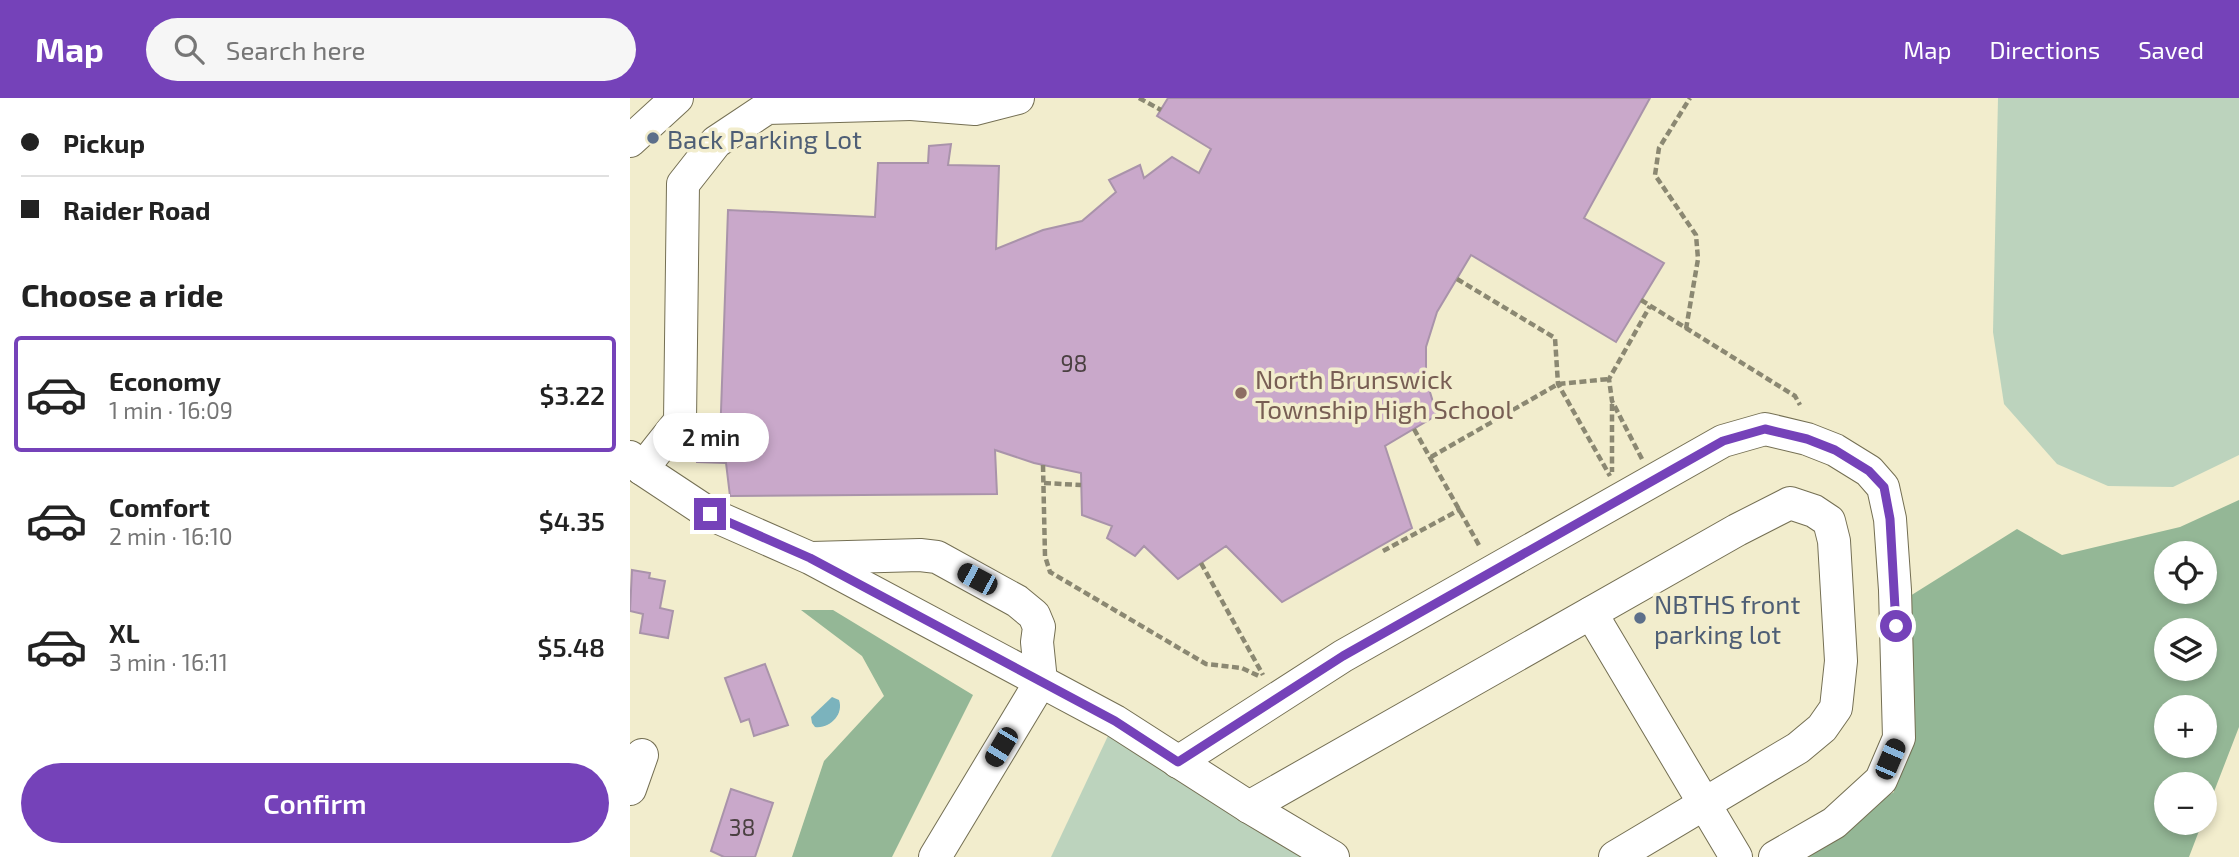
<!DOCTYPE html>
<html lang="en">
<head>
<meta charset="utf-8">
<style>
  :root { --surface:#fff; --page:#f6f6f6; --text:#222; --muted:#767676; --line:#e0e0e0; --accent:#7542b9 }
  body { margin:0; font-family:"Exo 2",sans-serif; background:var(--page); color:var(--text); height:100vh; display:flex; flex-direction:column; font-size:26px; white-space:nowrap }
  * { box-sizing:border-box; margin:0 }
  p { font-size:23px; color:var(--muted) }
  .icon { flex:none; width:38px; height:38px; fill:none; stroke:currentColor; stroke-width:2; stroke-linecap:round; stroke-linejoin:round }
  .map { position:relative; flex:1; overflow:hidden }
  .drawer { display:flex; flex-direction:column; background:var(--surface); width:630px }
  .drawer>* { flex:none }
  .top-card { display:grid; align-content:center; height:154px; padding:0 21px; background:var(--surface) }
  .buttons { position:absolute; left:1524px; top:443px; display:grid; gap:14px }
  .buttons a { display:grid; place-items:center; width:63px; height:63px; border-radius:50%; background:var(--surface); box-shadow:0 4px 10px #0003; font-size:35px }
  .end { position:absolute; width:32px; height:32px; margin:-16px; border:9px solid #7542b9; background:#fff; box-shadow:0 0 0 4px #fff }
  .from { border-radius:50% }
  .bubble { position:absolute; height:49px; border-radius:24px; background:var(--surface); box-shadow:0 4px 10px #0003; font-size:23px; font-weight:600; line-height:49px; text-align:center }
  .car { position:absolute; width:21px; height:42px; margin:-21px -10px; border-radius:9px; box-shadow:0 0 5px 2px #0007; background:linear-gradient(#222 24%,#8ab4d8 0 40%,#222 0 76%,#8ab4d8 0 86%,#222 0) }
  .top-card b { display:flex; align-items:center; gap:24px; height:66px; font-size:26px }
  .top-card b+b { border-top:2px solid var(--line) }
  .top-card i { width:18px; height:18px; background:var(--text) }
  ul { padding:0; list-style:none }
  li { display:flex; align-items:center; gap:21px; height:116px; margin:0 14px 10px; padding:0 7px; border:4px solid transparent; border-radius:7px }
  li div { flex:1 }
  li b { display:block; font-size:26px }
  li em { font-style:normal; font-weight:600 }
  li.current { border-color:var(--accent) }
  li>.icon { width:63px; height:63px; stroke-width:1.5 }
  h2 { padding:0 21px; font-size:32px; line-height:84px }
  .button { display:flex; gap:14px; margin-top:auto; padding:14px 21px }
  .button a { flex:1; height:80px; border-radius:42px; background:var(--accent); color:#fff; font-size:28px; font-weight:600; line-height:80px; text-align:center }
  header { display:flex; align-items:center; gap:42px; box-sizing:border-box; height:98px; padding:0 35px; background:var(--accent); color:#fff }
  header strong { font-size:33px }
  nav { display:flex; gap:38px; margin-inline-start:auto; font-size:24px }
  .search { width:490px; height:63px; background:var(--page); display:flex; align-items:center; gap:18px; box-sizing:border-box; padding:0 24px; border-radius:38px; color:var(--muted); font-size:26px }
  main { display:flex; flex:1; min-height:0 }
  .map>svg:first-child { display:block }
  .green { fill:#bcd3bd }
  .forest { fill:#94b796; fill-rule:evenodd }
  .water { fill:#7bb3bd }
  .building { fill:#c9a8ca; stroke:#a993aa; stroke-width:2 }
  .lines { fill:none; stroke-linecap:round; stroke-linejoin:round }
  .minor-casing { stroke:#746f53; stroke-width:34 }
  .path { stroke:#8b8872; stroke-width:4.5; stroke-dasharray:7 3.5; stroke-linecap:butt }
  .minor { stroke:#fff; stroke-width:32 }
  .route { stroke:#7542b9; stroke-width:9 }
  .service-dot { fill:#5c6f8a; stroke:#f2edcd; stroke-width:2.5 }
  .education-dot { fill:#8d6e63; stroke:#f2edcd; stroke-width:2.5 }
  .labels { text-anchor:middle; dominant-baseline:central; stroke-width:7; stroke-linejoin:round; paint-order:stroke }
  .number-label { font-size:23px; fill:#4a4041 }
  .service-label { font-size:26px; fill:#4e5e75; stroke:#f2edcd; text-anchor:start }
  .education-label { font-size:26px; fill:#785e54; stroke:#f2edcd; text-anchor:start }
</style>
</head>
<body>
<header>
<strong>Map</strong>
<div class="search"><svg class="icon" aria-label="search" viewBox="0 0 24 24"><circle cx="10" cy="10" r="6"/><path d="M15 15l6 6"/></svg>Search here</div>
<nav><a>Map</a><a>Directions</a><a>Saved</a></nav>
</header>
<main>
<section class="drawer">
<div class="top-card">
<b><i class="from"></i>Pickup</b>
<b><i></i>Raider Road</b>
</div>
<h2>Choose a ride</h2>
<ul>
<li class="current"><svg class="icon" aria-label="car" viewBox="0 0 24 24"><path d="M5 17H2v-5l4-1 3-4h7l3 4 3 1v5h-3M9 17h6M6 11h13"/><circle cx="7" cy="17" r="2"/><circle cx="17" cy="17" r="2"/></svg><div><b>Economy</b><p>1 min · 16:09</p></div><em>$3.22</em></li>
<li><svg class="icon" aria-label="car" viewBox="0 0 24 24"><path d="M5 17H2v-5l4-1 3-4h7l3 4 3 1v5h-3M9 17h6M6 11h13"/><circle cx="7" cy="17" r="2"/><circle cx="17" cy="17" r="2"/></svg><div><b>Comfort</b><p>2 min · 16:10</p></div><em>$4.35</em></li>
<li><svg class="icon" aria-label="car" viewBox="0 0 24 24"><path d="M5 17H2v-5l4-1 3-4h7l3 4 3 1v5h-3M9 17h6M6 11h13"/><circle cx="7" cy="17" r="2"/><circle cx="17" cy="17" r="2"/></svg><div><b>XL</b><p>3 min · 16:11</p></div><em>$5.48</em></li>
</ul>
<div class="button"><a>Confirm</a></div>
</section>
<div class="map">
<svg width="1609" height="759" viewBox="0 0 1609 759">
  <rect width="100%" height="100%" fill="#f2edcd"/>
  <!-- green -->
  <g class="green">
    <path d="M1368 0H1609V357L1543 389 1478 388 1427 366 1374 306 1363 234Z"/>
    <path d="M485 623 717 759H421Z"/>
  </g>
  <!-- forest -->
  <g class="forest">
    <path d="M1609 402V629L1575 717V686H1536V724L1572 725 1559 759H1156L1264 694 1280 498 1387 431 1432 457 1550 429ZM1536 455H1575V494H1536ZM1536 532H1575V570H1536ZM1536 609H1575V648H1536Z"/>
    <path d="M171 512H203L343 597 262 759H162L194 663 254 598 232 558Z"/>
  </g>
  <!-- water -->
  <path class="water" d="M202 599 209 602C214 616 200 631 185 629L182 625 181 619Z"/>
  <!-- building -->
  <g class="building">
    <path d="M538 0H1020L954 120 1034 165 986 244 841 157 807 214 796 249V281L807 317 755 348 782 430 652 504 596 448 548 481 514 448 505 458 477 440 482 428 452 417 451 375 404 365 365 352 367 396 100 398 96 365 67 364 66 343 90 342 98 112 245 119 248 65H298L299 48 321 46 318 67 369 68 366 151 413 132 452 123 486 94 479 82 510 67 514 80 542 59 569 75 581 51 527 18Z"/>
    <path d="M2 472 20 475 19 480 35 483 30 510 43 513 38 540 10 535 13 516 0 513Z"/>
    <path d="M135 566 158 627 124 638 119 621 111 624 95 580Z"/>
    <path d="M101 691 143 705 125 759H94L81 753Z"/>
  </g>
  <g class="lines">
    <defs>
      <g id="minor">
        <path d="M281 6 345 11 388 0"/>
        <path d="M0 43 47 0"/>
        <path d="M0 359 12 371 80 416 180 460 485 623 619 709 703 759"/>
        <path d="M12 371 50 323 53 86 86 44 137 10 281 6 285 0"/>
        <path d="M182 460 290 457 307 459 387 503 404 517 409 529 407 544 411 583"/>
        <path d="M961 515 1106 759"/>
        <path d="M548 664 713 558 1093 343 1135 331 1177 341 1205 352 1239 373 1253 389 1260 421 1265 492 1269 640 1251 682 1204 725 1145 759"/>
        <path d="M0 691 12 657"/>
        <path d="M619 709 1107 432 1160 405 1184 413 1199 423 1204 443 1211 563 1206 610 1192 630 1168 650 985 759"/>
        <path d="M305 759 411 583"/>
      </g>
    </defs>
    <!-- minor casing -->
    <use href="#minor" class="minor-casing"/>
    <!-- path -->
    <g class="path">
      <path d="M509 0 531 12"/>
      <path d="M827 181 925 240 928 286 980 378"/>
      <path d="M1011 202 1165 298 1170 307"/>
      <path d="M1056 231 1068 161 1066 137 1025 77 1029 50 1060 0"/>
      <path d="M982 306V374"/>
      <path d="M784 331 850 449"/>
      <path d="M801 359 928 286 979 281"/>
      <path d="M1012 361 982 303 979 281 1020 208"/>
      <path d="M413 367 415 458 420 474 576 566 612 570 631 579"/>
      <path d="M414 385 451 387"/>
      <path d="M753 453 831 411"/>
      <path d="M571 465 633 577"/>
    </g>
    <!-- minor -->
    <use href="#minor" class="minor"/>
  </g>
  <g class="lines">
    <!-- route -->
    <path class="route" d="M80 416 180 460 485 623 548 664 713 558 1093 343 1135 331 1177 341 1205 352 1239 373 1254 389 1260 421 1266 528"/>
  </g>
  <!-- markers -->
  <g class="service-dot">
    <circle cx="23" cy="40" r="7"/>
    <circle cx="1010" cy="520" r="7"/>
  </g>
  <circle class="education-dot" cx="611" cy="295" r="7"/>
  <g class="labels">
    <!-- number labels -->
    <g class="number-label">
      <text x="444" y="265">98</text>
      <text x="112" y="729">38</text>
    </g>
    <!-- service labels -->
    <g class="service-label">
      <text x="37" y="40">Back Parking Lot</text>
      <text x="1024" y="505">NBTHS front<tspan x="1024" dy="30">parking lot</tspan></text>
    </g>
    <!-- education labels -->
    <g class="education-label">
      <text x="625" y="280">North Brunswick<tspan x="625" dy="30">Township High School</tspan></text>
    </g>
  </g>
</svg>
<div class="buttons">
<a><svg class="icon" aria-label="locate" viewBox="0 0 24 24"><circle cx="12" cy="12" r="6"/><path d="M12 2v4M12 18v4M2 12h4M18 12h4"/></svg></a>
<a><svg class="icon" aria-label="layers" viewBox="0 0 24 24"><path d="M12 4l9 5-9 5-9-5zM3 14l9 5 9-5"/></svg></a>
<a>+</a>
<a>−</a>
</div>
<i class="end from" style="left:1266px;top:528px"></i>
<i class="end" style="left:80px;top:416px"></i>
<div class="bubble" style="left:23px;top:315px;width:116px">2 min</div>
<i class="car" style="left:347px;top:481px;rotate:298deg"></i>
<i class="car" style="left:371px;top:649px;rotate:211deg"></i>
<i class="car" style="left:1260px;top:661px;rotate:23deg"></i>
</div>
</main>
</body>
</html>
